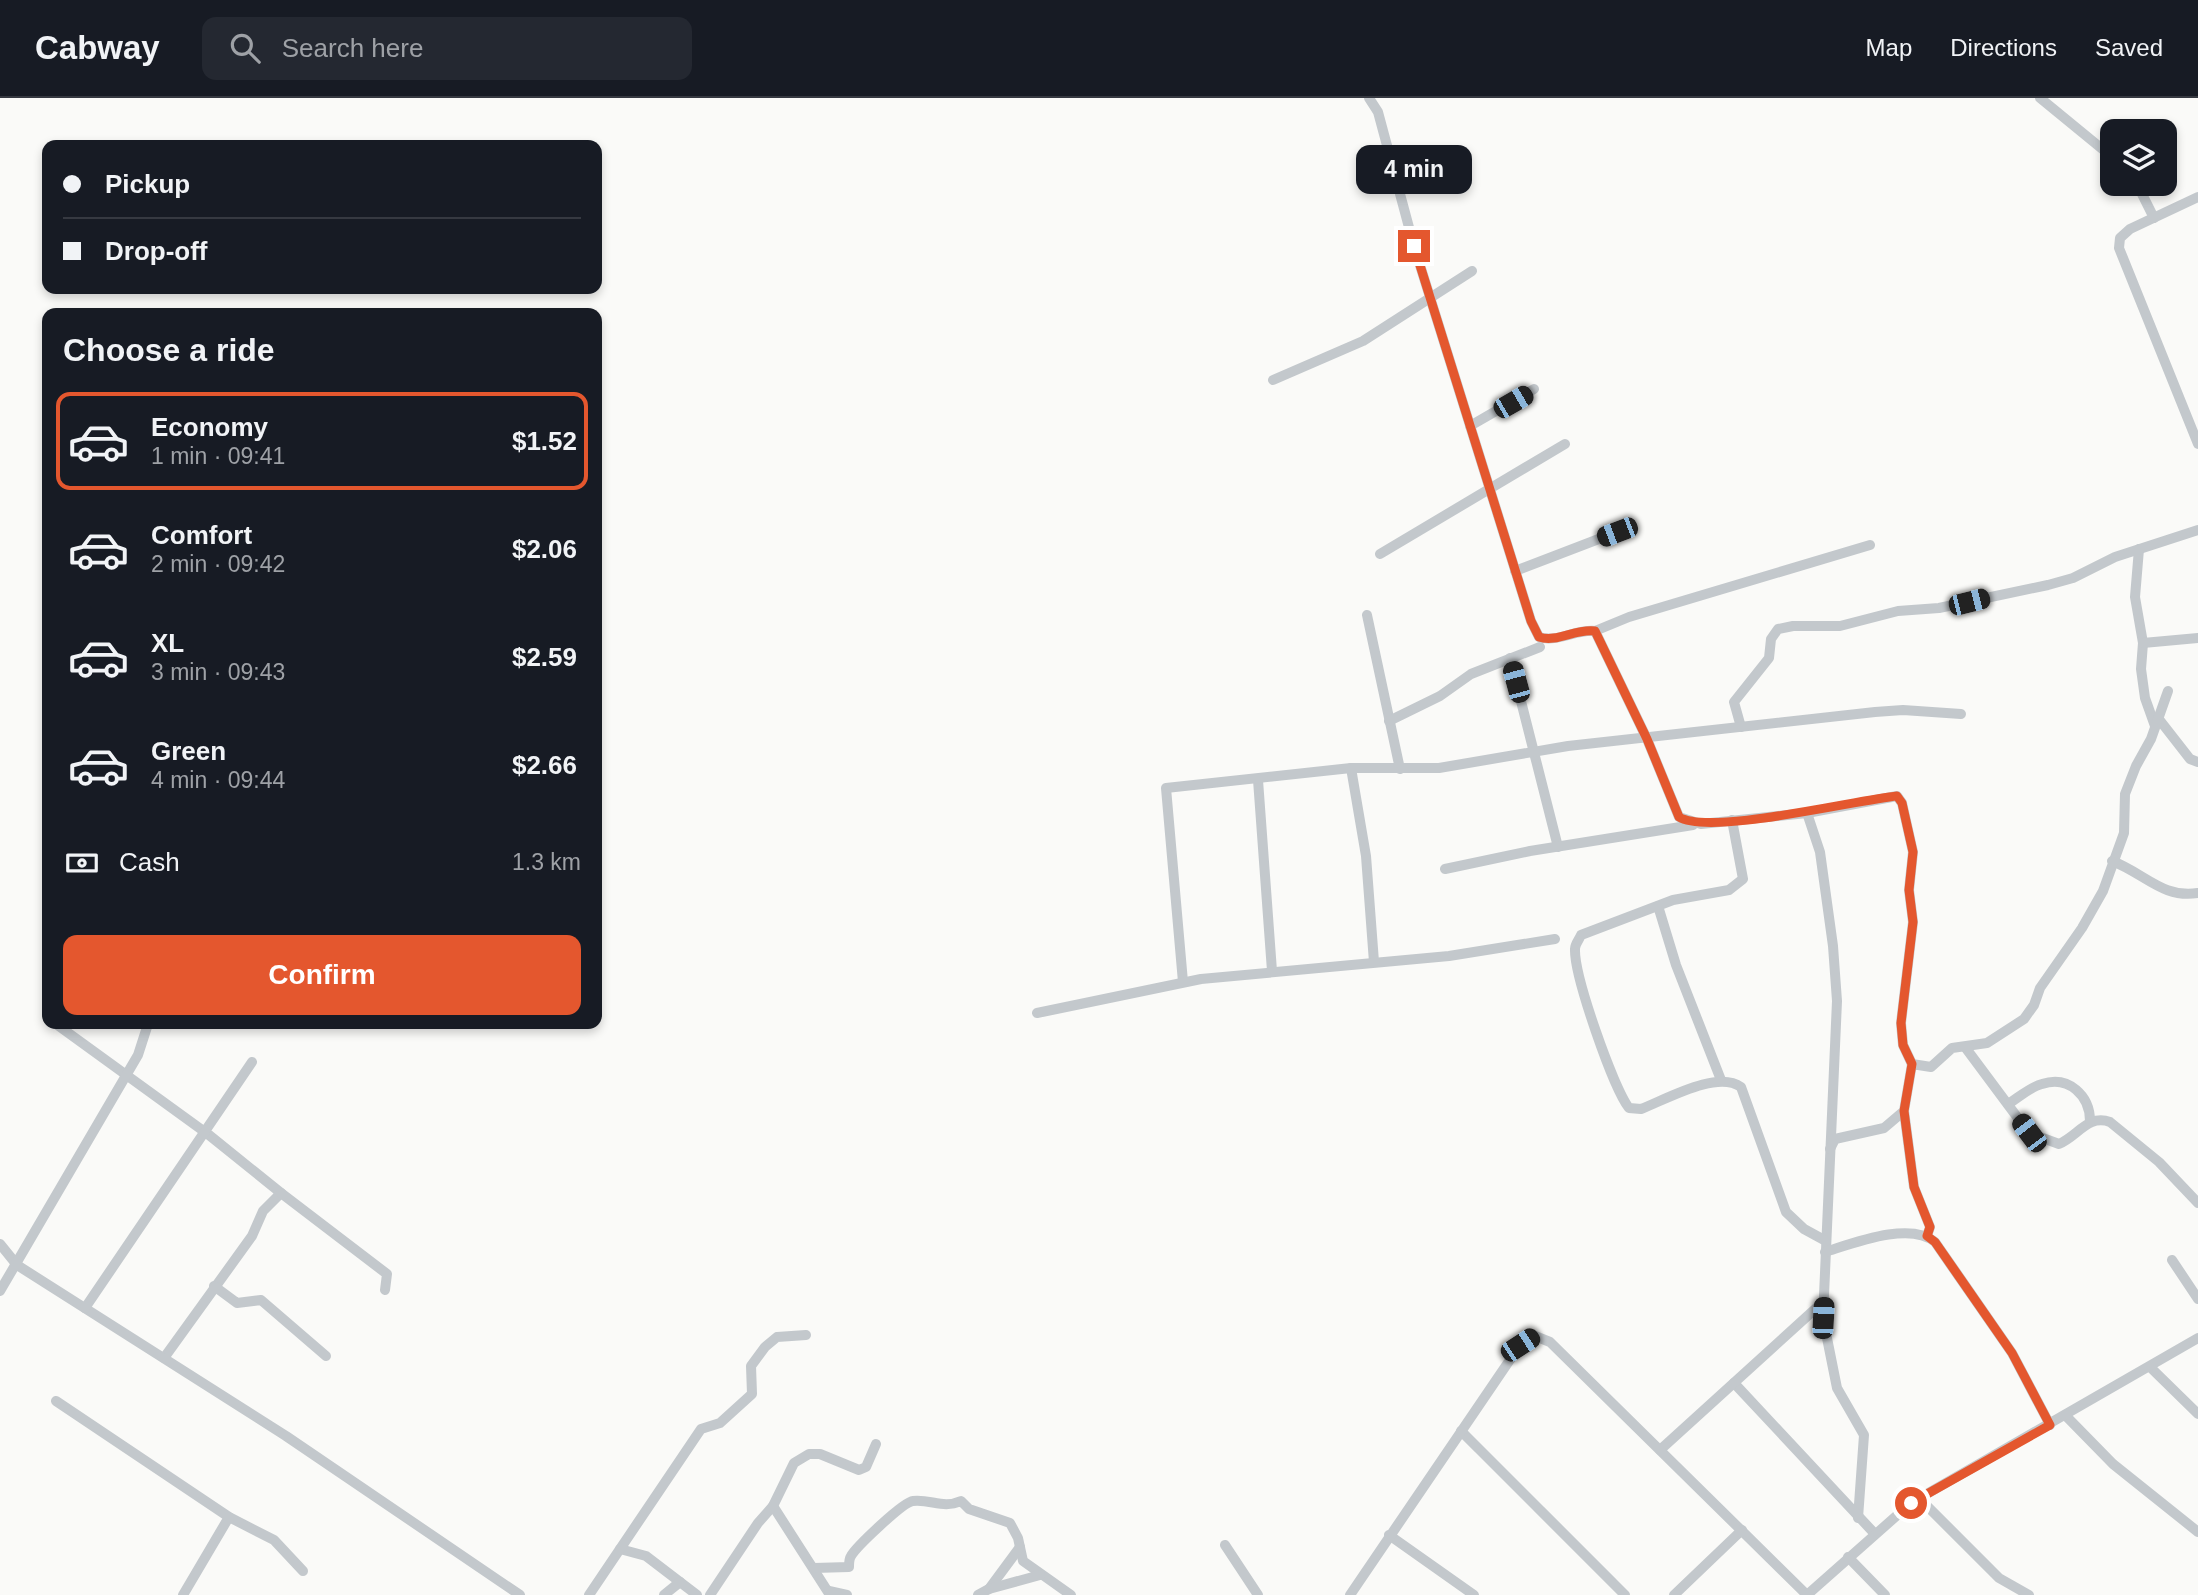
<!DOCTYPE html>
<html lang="en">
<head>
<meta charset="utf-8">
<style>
  :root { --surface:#171b24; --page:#242831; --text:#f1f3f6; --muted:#9ea1a6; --line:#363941; --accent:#e4572e }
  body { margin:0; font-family:Helvetica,sans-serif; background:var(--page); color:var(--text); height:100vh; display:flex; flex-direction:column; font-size:26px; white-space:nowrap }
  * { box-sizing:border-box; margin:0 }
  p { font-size:23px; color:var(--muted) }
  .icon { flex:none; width:38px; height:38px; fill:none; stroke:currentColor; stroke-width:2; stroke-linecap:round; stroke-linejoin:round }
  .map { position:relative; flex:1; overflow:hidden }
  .panel { position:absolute; left:42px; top:210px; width:560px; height:721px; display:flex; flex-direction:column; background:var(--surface); border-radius:14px; box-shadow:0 4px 10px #0003 }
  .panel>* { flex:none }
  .hud { position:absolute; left:42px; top:42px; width:560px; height:154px; border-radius:14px; box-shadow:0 4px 10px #0003; display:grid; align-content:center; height:154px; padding:0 21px; background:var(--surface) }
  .buttons { position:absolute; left:2100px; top:21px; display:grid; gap:14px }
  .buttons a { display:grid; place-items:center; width:77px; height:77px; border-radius:14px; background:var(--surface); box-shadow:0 4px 10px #0003; font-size:35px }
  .end { position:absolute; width:32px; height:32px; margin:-16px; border:9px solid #e4572e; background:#fff; box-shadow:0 0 0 4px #fff }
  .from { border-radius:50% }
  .bubble { position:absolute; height:49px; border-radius:14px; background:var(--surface); box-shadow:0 4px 10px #0003; font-size:23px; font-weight:800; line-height:49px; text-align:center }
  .car { position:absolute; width:21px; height:42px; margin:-21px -10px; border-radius:9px; box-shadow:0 0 5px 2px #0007; background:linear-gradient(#222 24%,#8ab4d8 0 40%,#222 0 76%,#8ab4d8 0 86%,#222 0) }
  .hud b { display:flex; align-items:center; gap:24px; height:66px; font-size:26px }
  .hud b+b { border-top:2px solid var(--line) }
  .hud i { width:18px; height:18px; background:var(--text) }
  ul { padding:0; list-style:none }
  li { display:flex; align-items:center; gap:21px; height:98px; margin:0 14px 10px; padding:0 7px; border:4px solid transparent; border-radius:14px }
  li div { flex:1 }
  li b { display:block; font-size:26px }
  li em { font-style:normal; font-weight:800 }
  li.active { border-color:var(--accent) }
  li>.icon { width:63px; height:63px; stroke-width:1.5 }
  h2 { padding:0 21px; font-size:32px; line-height:84px }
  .pay { display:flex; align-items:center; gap:18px; height:77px; padding:0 21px; font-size:26px }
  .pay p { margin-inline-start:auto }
  .button { display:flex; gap:14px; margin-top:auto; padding:14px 21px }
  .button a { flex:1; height:80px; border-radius:14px; background:var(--accent); color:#fff; font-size:28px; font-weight:800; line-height:80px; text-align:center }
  header { display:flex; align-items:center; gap:42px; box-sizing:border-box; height:98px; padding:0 35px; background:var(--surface); border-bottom:2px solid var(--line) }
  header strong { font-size:33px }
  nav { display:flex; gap:38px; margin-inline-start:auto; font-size:24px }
  .search { width:490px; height:63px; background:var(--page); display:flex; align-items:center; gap:18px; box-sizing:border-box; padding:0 24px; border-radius:14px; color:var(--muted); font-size:26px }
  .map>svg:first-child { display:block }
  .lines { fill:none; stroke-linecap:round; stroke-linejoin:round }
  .minor { stroke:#c3c8cc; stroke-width:10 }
  .route { stroke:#e4572e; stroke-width:9 }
</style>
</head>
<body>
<header>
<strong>Cabway</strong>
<div class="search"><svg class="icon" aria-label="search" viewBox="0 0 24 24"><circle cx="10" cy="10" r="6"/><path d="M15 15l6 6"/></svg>Search here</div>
<nav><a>Map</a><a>Directions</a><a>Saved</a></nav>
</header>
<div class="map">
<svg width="2198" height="1497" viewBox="0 0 2198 1497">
  <rect width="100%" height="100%" fill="#fafaf8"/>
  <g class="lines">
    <!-- minor -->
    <g class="minor">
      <path d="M1369 0 1378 14 1414 148 1531 523 1539 539C1557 545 1576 531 1595 533L1647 641 1679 719 1701 726 1807 715 1820 754 1833 848 1837 903 1823 1220 1837 1290 1864 1337 1858 1420"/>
      <path d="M2040 0 2112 59"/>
      <path d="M2137 86 2154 120"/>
      <path d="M2198 99 2130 131 2120 140 2119 150 2198 346"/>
      <path d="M1273 282 1363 243 1472 173"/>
      <path d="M1470 328 1534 291"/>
      <path d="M2139 451 2135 499 2143 545 2141 571 2145 600 2155 628"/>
      <path d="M1380 456 1565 346"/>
      <path d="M1515 473 1617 434"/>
      <path d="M1367 517 1400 671"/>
      <path d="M1595 533 1629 519 1870 447"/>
      <path d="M2143 545 2198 540"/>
      <path d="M1510 560 1558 749"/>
      <path d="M2158 620 2190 661 2198 664"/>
      <path d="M1389 623 1440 598 1471 576 1540 549"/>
      <path d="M1741 629 1734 604 1769 560 1771 541 1778 531 1793 528H1840L1898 513 1939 510 2048 487 2073 480 2115 459 2198 432"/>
      <path d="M1351 670 1366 758 1374 864"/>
      <path d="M1258 682 1272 873"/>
      <path d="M1807 715 1897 698 1902 705 1913 754 1909 792 1913 824 1901 925 1903 947 1912 966"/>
      <path d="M1732 722 1743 781 1729 792 1673 802 1581 837C1579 842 1575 846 1575 851 1574 878 1613 989 1629 1010L1641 1011C1667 1001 1717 972 1741 989L1786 1114 1804 1131 1826 1143"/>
      <path d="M2112 763C2144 775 2163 801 2198 795"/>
      <path d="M1445 771 1530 753 1693 727"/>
      <path d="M1658 808 1676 867 1721 982"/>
      <path d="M1183 884 1166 690 1351 670H1439L1568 648 1875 614 1903 612 1961 616"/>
      <path d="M1037 915 1201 881 1449 858 1555 841"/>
      <path d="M56 926 209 1037 281 1095 263 1113 252 1138 164 1260"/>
      <path d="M1965 949 2029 1035 2059 1046C2078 1038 2088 1016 2110 1024L2159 1064 2198 1105"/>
      <path d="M2008 1006C2018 1000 2030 989 2042 986 2069 977 2090 998 2090 1023"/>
      <path d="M1904 1013 1914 1089 1930 1129 1927 1138"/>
      <path d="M1830 1051 1835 1041 1884 1030 1904 1013 1912 966 1931 969 1952 950 1987 945 2024 921 2034 907 2040 890 2082 830 2103 793 2124 735 2125 696 2136 668 2151 641 2168 593"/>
      <path d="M281 1095 387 1176 385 1192"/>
      <path d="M0 1146 17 1167 286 1338 520 1497"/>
      <path d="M1825 1154C1854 1145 1910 1123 1935 1144L2012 1255 2050 1327"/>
      <path d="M2172 1162 2198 1201"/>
      <path d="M214 1188 237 1205 261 1202 326 1258"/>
      <path d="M0 1193 138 957 148 926"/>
      <path d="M85 1210 252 964"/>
      <path d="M2150 1269 2198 1316"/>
      <path d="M1734 1285 1875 1436"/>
      <path d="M56 1303 229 1419 274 1442 303 1473"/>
      <path d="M2066 1318 2113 1366 2198 1434"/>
      <path d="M1461 1333 1625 1497"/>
      <path d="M1660 1352 1824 1203"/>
      <path d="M1920 1401 1999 1480 2029 1497"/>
      <path d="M773 1408 830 1497"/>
      <path d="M1389 1437 1474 1497"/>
      <path d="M1225 1447 1258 1497"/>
      <path d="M620 1451 646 1458 697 1497"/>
      <path d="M1848 1459 1885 1497"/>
      <path d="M814 1470 849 1469C849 1465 849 1461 851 1458 856 1449 903 1404 913 1403 931 1401 943 1411 961 1403L969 1411 1010 1425 1018 1440 1023 1463 1071 1497"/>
      <path d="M989 1491 1020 1449"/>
      <path d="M829 1493 847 1497"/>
      <path d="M183 1497 229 1419"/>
      <path d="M589 1497 701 1331 720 1325 752 1296 751 1268 765 1249 777 1239 806 1237"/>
      <path d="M664 1497 680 1484"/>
      <path d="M710 1497 758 1425 773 1408 794 1365 809 1356H820L859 1372 866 1369 876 1346"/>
      <path d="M978 1497 989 1491 1040 1477"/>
      <path d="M1350 1497 1520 1247 1535 1238 1550 1244 1807 1497"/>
      <path d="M1674 1497 1742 1432"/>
      <path d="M1807 1497 1911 1405 2198 1240"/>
    </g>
  </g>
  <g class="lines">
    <!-- route -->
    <path class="route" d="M1414 148 1531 523 1539 539C1557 545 1576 530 1595 533L1647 641 1679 719C1709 738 1856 702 1897 698L1902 705 1913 754 1909 792 1913 824 1901 925 1903 947 1912 966 1904 1013 1914 1089 1930 1129 1927 1138 1935 1144 2012 1255 2050 1327 1911 1405"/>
  </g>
</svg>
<div class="buttons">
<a><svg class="icon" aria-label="layers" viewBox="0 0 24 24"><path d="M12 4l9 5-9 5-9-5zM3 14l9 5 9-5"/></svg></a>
</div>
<i class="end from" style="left:1911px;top:1405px"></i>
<i class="end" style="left:1414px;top:148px"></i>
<div class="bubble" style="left:1356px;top:47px;width:116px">4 min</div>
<i class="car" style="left:1513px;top:304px;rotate:60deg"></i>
<i class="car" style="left:1617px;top:434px;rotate:249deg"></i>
<i class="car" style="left:1969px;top:504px;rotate:76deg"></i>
<i class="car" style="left:1516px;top:584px;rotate:345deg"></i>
<i class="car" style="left:2029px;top:1035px;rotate:323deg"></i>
<i class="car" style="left:1823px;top:1220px;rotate:3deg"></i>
<i class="car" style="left:1520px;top:1247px;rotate:57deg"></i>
<div class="hud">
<b><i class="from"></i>Pickup</b>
<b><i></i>Drop-off</b>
</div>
<section class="panel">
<h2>Choose a ride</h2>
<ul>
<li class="active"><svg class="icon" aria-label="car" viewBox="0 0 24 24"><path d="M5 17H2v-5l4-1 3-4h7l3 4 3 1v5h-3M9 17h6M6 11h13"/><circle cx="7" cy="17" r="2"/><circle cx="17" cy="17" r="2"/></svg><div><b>Economy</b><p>1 min · 09:41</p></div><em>$1.52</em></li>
<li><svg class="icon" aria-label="car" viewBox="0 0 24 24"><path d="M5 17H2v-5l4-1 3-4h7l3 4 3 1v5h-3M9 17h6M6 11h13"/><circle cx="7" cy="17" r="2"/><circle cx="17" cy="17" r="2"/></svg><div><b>Comfort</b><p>2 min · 09:42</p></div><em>$2.06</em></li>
<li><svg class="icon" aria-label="car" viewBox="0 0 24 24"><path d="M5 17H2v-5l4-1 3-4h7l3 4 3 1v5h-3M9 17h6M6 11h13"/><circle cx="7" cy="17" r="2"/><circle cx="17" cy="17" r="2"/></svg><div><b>XL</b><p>3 min · 09:43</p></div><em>$2.59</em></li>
<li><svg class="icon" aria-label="car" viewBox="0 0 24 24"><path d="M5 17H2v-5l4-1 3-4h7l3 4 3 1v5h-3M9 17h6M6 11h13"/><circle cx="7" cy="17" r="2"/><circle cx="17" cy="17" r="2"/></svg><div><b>Green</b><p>4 min · 09:44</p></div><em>$2.66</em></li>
</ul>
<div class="pay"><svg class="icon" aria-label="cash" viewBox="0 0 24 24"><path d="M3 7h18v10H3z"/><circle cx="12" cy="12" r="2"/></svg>Cash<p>1.3 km</p></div>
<div class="button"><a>Confirm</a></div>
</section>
</div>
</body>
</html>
